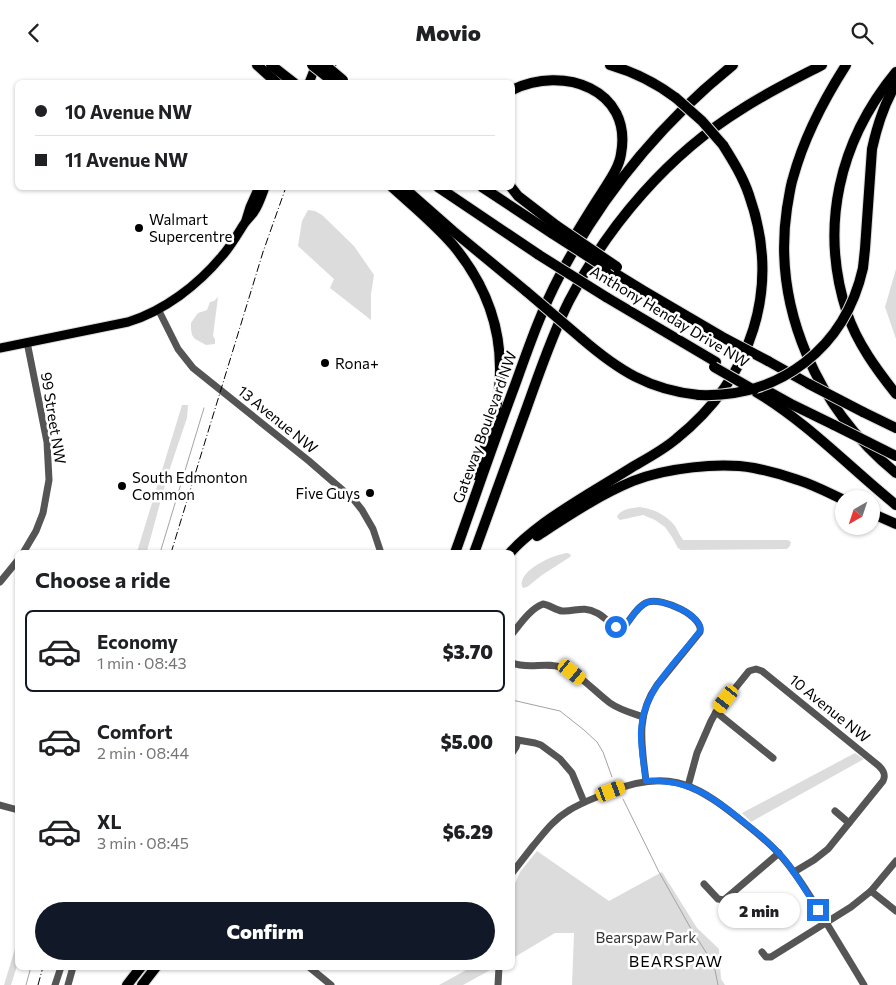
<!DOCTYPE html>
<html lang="en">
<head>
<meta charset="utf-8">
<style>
  :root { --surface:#fff; --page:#f2f2f2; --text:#202124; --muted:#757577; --line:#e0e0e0; --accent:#111827 }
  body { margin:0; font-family:Commissioner,sans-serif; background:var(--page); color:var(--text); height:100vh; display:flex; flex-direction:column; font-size:19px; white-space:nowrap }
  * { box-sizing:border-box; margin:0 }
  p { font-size:16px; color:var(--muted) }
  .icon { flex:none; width:28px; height:28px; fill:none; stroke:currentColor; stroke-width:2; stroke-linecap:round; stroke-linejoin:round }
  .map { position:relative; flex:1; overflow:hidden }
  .details { position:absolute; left:15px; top:485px; width:500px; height:420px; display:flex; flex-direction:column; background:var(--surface); border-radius:8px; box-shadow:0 1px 4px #0004 }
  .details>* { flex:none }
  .guide { position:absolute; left:15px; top:15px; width:500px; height:110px; border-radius:8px; box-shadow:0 1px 4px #0004; display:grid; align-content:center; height:110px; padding:0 20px; background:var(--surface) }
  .needle { width:32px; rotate:219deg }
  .buttons { position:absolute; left:835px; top:425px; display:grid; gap:10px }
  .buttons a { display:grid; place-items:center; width:45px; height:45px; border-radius:50%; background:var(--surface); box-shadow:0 1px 4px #0004; font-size:25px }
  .end { position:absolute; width:22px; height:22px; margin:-11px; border:6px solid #1a73e8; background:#fff; box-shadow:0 0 0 2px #fff }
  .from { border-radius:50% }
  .bubble { position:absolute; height:35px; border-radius:18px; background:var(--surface); box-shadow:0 1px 4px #0004; font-size:16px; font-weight:800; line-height:35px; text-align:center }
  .car { position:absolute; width:15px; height:30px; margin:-15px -8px; border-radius:6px; box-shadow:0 0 4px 1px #0007; background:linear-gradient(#f5c518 24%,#345 0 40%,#f5c518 0 76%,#345 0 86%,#f5c518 0) }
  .guide b { display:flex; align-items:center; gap:18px; height:48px; font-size:19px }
  .guide b+b { border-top:1px solid var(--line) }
  .guide i { width:12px; height:12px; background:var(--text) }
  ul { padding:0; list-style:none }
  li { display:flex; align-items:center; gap:15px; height:82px; margin:0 10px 8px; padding:0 10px; border:2px solid transparent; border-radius:8px }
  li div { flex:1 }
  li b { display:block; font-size:19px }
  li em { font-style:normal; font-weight:800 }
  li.active { border-color:var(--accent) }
  li>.icon { width:45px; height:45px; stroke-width:1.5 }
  h2 { padding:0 20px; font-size:22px; line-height:60px }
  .cta { display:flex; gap:10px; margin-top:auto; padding:10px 20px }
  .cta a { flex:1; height:58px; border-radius:30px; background:var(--accent); color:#fff; font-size:20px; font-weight:800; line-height:58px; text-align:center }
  header { display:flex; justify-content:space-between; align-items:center; height:65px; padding:0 20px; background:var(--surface); font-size:22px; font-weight:800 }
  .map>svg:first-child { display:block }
  .green { fill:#dcdcdc }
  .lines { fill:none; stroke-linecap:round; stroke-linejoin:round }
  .stream { stroke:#a3a3a3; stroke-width:1 }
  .major-casing { stroke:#dbdbdb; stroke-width:11 }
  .highway-casing { stroke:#dbdbdb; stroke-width:12 }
  .minor { stroke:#555; stroke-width:7 }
  .major { stroke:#000; stroke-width:9 }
  .highway { stroke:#000; stroke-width:10 }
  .rail { stroke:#000; stroke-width:1; stroke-dasharray:8 2.5 1 2.5; stroke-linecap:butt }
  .highway-bridge-casing { stroke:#dbdbdb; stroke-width:12; stroke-linecap:butt }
  .highway-bridge { stroke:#000; stroke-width:10 }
  .route { stroke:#1a73e8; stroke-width:6 }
  .poi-dot { fill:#000; stroke:#fff; stroke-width:2 }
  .labels { text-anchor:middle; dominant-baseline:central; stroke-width:5; stroke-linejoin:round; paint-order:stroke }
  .poi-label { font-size:15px; fill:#000; stroke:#fff; text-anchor:start }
  .street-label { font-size:15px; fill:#000; stroke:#fff }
  .park-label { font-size:15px; fill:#333; stroke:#fff }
  .neighbourhood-label { font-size:16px; letter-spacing:1px; fill:#000; stroke:#fff }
</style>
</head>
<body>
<header><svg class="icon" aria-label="back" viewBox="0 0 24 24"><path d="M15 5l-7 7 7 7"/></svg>Movio<svg class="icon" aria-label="search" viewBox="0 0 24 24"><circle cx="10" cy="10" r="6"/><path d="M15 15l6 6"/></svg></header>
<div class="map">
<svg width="896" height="920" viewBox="0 0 896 920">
  <rect width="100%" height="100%" fill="#fff"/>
  <!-- green -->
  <g class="green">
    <path d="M308 145 315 146 322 150 354 181 374 210 371 229V255L330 223 334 214 298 181 302 156Z"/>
    <path d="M896 204V274L885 242Z"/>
    <path d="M218 232 213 271 215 274V279L206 280 195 274 192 270 191 264V258L195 252 198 248 207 245 210 237 214 236Z"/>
    <path d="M182 340H188L187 353 168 409 147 486 146 487H137Z"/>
    <path d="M640 442C654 444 666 450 675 461 678 466 680 471 683 475H788L791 477 790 481 787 484 681 485 678 483 672 472 665 462 655 455 643 450 620 455 617 452C620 444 632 443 640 442Z"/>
    <path d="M568 488 571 490 570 492 542 510 527 522 523 523C522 521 521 519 522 516 526 502 555 489 568 488Z"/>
    <path d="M855 688 864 694 751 757 742 748Z"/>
    <path d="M537 786 609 836 662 807 697 863 719 884 721 914 725 920H572L574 868H555L513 893V823L520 807Z"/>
    <path d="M17 877V901L11 920H4Z"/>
    <path d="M470 903H494L463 920H439Z"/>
  </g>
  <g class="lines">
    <!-- stream -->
    <g class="stream">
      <path d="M160 488 204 343"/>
      <path d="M512 635 560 646 584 665 597 677 603 687 612 712"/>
      <path d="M623 734 659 807 690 862 714 900 718 920"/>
      <path d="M26 920 31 902"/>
    </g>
    <defs>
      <g id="major">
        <path d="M309 18 316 0"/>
        <path d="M246 155 250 142 259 122"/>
        <path d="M0 283 128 257C164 246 198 220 222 191 231 181 237 170 244 159 247 155 251 151 254 147 259 140 262 130 265 122"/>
      </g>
      <g id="highway">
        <path d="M257 0 277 18"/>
        <path d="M271 0 294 18"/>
        <path d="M610 0C634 7 656 18 676 33"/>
        <path d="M846 0C823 36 804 72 793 113 790 122 789 133 787 143 772 244 818 344 896 408"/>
        <path d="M896 7C839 76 819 162 847 248 857 278 877 305 896 329"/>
        <path d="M512 25C563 0 633 24 621 89 619 103 609 116 601 129 591 144 582 159 573 174"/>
        <path d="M392 122C413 141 435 159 453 180 493 228 508 283 496 344 491 367 483 388 475 410"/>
        <path d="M403 122 453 166 527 227"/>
        <path d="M438 122 539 190"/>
        <path d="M482 122 553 169"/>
        <path d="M511 122 518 131 557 161"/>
        <path d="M863 203 865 184 872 84C877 61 884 39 896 19"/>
        <path d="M613 207 644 226 726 274"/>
        <path d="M606 232 716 297"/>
        <path d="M581 273C618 305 649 325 699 330"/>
        <path d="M768 296 809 319"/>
        <path d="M766 325 793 340 834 360"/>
        <path d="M756 327C808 358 849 402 896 440"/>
        <path d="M863 347 896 363"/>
        <path d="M871 448 896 459"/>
        <path d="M537 471C568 451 599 430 633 416 666 403 719 397 754 403 769 406 784 410 798 415 814 420 829 428 844 435"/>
        <path d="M455 488C475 432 494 376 515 320 528 284 541 246 559 212 602 130 661 58 733 0"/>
        <path d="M474 488C492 439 510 390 527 342 540 306 552 270 569 236 608 160 669 89 742 44 768 27 795 14 822 0"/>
        <path d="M510 488C520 476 532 467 544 458 573 437 604 420 634 401 648 393 663 385 676 374 752 313 782 223 749 130 743 112 733 96 723 80"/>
        <path d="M127 920 141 902"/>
        <path d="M142 920 156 902"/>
      </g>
    </defs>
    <!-- major casing -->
    <use href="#major" class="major-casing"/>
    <!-- highway casing -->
    <use href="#highway" class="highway-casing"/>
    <!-- minor -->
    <g class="minor">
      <path d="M158 244 178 284 193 303 309 396 354 435 362 445 373 464 381 488"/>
      <path d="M23 488 36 466 43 448 49 415 47 377 27 277"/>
      <path d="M0 517 18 495"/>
      <path d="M512 569C521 558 530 544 543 539 550 540 555 545 562 546 575 547 583 540 597 548 606 552 614 565 624 562 631 554 638 540 648 537 662 532 704 551 700 567L657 620C635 651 642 681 646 716"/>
      <path d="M512 598C530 605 546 596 563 603 580 609 595 627 610 638 620 645 632 648 643 652"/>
      <path d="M716 647 773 693"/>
      <path d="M512 674 535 678 541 680 560 694 572 708 584 737"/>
      <path d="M512 688 516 682 518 675"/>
      <path d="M688 721 697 688 711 656 716 647 749 606 756 604 762 606 879 701C884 706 886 710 883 716L828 784 814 795 794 807"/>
      <path d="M0 740 18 745"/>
      <path d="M835 746 849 758"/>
      <path d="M512 808C519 799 526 790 533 781 544 768 553 755 568 746 580 738 595 733 609 727 664 705 693 716 737 752 752 764 767 775 780 790 794 805 804 822 815 839 831 866 848 893 864 920"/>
      <path d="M704 819 718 834 724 835 779 788"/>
      <path d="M871 826 896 846"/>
      <path d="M762 887 766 892H771L851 842 871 826 896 796"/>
      <path d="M309 902 331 920"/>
      <path d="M55 920 61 902"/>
      <path d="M68 920 73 902"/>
      <path d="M498 920 499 902"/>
    </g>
    <!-- major -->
    <use href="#major" class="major"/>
    <!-- highway -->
    <use href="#highway" class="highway"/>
    <!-- rail -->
    <g class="rail">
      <path d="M328 18 336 0"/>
      <path d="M171 488 263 187 286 122"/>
      <path d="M38 920 43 902"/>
    </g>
    <defs>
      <g id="highway-bridge">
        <path d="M312 0 335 18"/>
        <path d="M325 0 343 15"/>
        <path d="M676 33 702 56 723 80"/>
        <path d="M557 161 617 202"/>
        <path d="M553 169 606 203"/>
        <path d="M539 190 606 232"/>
        <path d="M527 227 581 273"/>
        <path d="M726 274 768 296"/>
        <path d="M714 302 754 325"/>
        <path d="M809 319 863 347"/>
        <path d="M699 330C780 333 845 283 863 203"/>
        <path d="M834 360 896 391"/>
      </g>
    </defs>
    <!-- highway-bridge casing -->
    <use href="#highway-bridge" class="highway-bridge-casing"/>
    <!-- highway-bridge -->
    <use href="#highway-bridge" class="highway-bridge"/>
  </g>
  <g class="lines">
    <!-- route -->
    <path class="route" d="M616 562 620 563 624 562C631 554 638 540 648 537 662 532 704 551 700 566 677 597 643 625 641 665 640 682 644 699 646 716 690 714 713 732 745 758 759 769 773 781 784 794 797 810 807 828 818 845"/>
  </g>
  <!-- markers -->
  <g class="poi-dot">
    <circle cx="139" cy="163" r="5"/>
    <circle cx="325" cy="298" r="5"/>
    <circle cx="122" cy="421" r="5"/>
    <circle cx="370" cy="428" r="5"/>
  </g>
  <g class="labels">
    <!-- poi labels -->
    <g class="poi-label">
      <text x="149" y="154">Walmart<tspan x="149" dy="17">Supercentre</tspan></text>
      <text x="335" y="298">Rona+</text>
      <text x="132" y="412">South Edmonton<tspan x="132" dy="17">Common</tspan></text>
      <text x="360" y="428" text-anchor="end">Five Guys</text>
    </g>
    <!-- street labels -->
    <g class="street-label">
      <text transform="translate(670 251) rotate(31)">Anthony Henday Drive NW</text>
      <text transform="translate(54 353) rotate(81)">99 Street NW</text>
      <text transform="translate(278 354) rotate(39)">13 Avenue NW</text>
      <text transform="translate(484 362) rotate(-70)">Gateway Boulevard NW</text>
      <text transform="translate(830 643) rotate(39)">10 Avenue NW</text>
    </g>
    <!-- park labels -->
    <g class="park-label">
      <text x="646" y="872">Bearspaw Park</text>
    </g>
    <!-- neighbourhood labels -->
    <g class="neighbourhood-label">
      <text x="676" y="895">BEARSPAW</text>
    </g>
  </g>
</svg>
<div class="buttons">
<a><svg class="needle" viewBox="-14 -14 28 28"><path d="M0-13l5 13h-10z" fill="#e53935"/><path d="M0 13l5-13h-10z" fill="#757577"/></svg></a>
</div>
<i class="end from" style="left:616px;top:562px"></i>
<i class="end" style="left:818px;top:845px"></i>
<div class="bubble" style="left:718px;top:828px;width:82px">2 min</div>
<i class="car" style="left:572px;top:607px;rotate:129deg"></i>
<i class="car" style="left:726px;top:634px;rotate:218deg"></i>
<i class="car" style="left:611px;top:726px;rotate:69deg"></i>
<div class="guide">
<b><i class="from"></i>10 Avenue NW</b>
<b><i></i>11 Avenue NW</b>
</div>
<section class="details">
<h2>Choose a ride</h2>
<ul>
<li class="active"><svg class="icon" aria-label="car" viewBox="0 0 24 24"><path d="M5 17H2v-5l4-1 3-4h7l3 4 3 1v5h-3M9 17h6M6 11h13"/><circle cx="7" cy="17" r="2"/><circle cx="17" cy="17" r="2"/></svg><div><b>Economy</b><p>1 min · 08:43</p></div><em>$3.70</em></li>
<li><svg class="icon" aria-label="car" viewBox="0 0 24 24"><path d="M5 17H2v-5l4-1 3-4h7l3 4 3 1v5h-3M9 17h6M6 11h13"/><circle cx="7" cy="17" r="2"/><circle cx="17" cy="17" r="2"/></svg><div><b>Comfort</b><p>2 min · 08:44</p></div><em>$5.00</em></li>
<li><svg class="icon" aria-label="car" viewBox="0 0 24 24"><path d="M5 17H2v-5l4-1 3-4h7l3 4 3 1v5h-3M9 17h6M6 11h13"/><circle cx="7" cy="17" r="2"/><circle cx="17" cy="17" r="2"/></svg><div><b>XL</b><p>3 min · 08:45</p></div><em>$6.29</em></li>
</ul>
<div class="cta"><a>Confirm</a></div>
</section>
</div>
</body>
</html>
